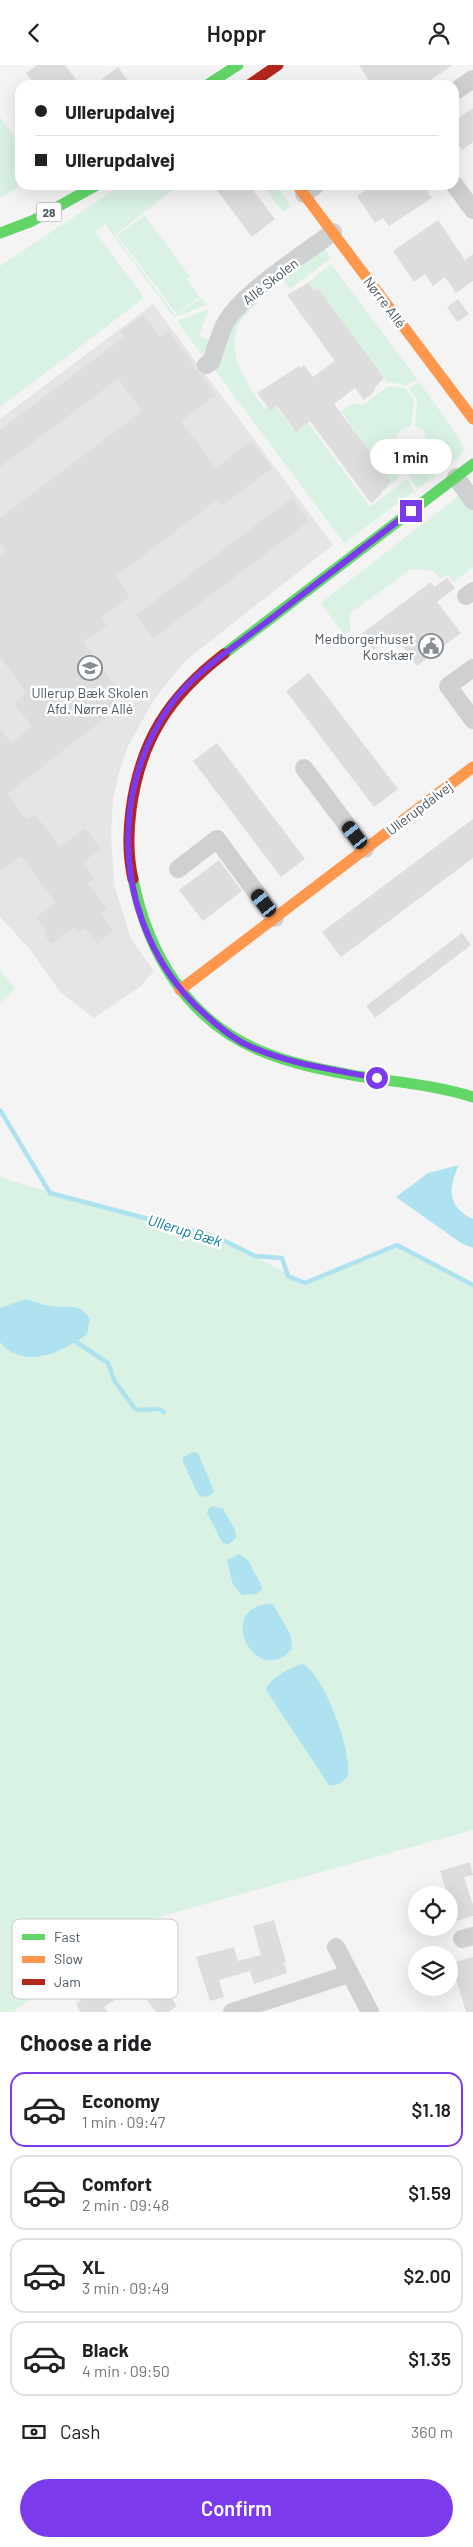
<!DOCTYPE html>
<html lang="en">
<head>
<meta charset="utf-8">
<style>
  :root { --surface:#fff; --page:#f2f2f2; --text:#202124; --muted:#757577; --line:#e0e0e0; --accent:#7c3aed }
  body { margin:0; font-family:Barlow,sans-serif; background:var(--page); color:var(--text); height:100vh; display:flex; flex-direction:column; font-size:19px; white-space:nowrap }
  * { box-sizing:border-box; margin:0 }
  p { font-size:16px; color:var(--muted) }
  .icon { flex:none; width:28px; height:28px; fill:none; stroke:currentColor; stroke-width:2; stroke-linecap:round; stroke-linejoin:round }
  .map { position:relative; height:1947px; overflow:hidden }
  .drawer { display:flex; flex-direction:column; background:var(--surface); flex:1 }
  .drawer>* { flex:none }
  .hud { position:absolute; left:15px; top:15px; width:444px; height:110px; border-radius:15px; box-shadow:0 5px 20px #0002; display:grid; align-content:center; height:110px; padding:0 20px; background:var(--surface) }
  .controls { position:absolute; left:408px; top:1821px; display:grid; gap:10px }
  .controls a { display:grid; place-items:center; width:50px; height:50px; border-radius:50%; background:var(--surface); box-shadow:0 5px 20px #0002; font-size:25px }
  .end { position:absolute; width:22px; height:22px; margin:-11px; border:6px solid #7c3aed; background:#fff; box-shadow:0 0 0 2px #fff }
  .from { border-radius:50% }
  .bubble { position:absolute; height:35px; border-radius:18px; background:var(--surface); box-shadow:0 5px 20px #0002; font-size:16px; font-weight:600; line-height:35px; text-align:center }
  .car { position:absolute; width:15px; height:30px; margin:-15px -8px; border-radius:6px; box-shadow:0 0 4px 1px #0007; background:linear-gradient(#222 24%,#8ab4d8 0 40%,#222 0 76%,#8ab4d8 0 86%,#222 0) }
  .hud b { display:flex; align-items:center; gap:18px; height:48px; font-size:19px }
  .hud b+b { border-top:1px solid var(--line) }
  .hud i { width:12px; height:12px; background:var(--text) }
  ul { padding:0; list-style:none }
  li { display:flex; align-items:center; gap:15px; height:75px; margin:0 10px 8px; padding:0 10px; border:2px solid var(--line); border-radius:15px }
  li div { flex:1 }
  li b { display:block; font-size:19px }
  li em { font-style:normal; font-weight:600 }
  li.on { border-color:var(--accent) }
  li>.icon { width:45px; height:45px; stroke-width:1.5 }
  h2 { padding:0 20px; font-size:22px; line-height:60px }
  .pay { display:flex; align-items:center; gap:12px; height:55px; padding:0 20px; font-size:19px }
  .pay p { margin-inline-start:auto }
  .button { display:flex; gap:10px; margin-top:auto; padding:10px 20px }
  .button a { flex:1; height:58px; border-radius:30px; background:var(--accent); color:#fff; font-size:20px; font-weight:600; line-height:58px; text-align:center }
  header { display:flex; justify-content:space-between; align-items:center; height:65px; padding:0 20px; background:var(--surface); font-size:22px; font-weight:600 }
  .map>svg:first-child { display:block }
  .education { fill:#e6e5e6 }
  .green { fill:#d9f2e3 }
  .water { fill:#aee2f0 }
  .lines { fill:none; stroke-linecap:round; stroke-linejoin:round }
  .stream { stroke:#aee2f0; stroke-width:4.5 }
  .building { fill:#ddddde }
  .street { stroke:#ced0d2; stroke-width:18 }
  .fast { stroke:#63d668; stroke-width:11 }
  .slow { stroke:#ff974d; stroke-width:11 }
  .jam { stroke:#b3261e; stroke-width:11 }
  .route { stroke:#7c3aed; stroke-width:6 }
  .labels { text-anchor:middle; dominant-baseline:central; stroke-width:5; stroke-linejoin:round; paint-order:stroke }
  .shield { fill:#fff; stroke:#808990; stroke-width:1 }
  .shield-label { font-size:12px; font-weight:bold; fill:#4a5661 }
  .street-label { font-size:14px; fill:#4a5661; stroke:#fff }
  .poi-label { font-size:14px; fill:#4a5661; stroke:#fff; text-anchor:end }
  .water-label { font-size:15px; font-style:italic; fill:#0c7c9b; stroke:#fff }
  .key { fill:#fff; stroke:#c9ccd0; stroke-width:1 }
  .key-label { font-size:14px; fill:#4a5661 }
</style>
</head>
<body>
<header><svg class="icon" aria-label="back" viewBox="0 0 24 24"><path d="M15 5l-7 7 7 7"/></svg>Hoppr<svg class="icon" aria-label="person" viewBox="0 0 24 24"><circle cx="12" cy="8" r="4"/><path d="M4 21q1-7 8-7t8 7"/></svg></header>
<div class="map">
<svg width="473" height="1947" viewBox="0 0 473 1947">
  <rect width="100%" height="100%" fill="#f4f4f4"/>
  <!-- education -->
  <path class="education" d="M153 239 333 480 186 595 155 633 128 681 119 708 113 735 111 767 114 819 131 874 154 906 141 921 94 953 61 928 29 883 0 852V354Z"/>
  <!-- green -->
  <g class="green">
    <path d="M0 52 20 80 21 120 0 134Z"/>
    <path d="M122 120H179L115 170 175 250 202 233 207 240 174 252 105 159 95 166 144 233 0 342V201Z"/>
    <path d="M262 120H276L291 141 283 147Z"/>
    <path d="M145 151 190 212 187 214 200 232 176 248 117 170Z"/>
    <path d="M324 183 331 193 290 224 283 215Z"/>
    <path d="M331 199 417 314 407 320 387 317 380 306 376 309 374 299 369 293 366 295 360 288 364 285 359 278 355 281 350 274 353 271 349 265 339 260 343 257 318 223 314 226 308 218Z"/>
    <path d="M257 235 259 238C214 268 240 311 265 344L268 342H276L296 367 308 358 370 442 407 414 414 426 344 478 216 306C219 277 237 253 257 235Z"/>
    <path d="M209 244 199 271 212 276 209 286 202 290 177 256Z"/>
    <path d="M419 317 458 371 464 385 458 393 417 424 408 410 411 389 422 387 427 380 424 366 415 361 417 335 409 323Z"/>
    <path d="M389 321 405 323 414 335 411 361 402 364 396 372 398 385 407 389 404 400 400 398 397 402 398 415 389 421 387 419 391 416 386 409 382 412 377 405 381 402 376 395 372 398 356 378 360 374 341 346 352 339 362 340Z"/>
    <path d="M461 429 473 445V502L454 517 448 510 441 514 433 506 411 504 349 549 351 565 344 570 321 538Z"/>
    <path d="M0 905 15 924 0 938Z"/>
    <path d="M0 1112 106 1145 217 1172 305 1218 397 1180 473 1220V1765L137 1858 13 1947H0Z"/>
  </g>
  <!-- water -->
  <g class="water">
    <path d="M459 1100C448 1123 447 1142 473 1154V1183L461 1178 396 1132 428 1108Z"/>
    <path d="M26 1234C34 1236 42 1240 50 1241 67 1244 79 1236 90 1254L87 1269C63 1287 23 1306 0 1277V1243Z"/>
    <path d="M193 1387 198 1388 214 1426 211 1430 202 1432 198 1429 183 1397V1392Z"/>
    <path d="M213 1441 223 1444 235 1465 236 1473 228 1480 222 1477 207 1448 208 1444Z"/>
    <path d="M239 1489 248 1495 261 1520 262 1524 257 1529 242 1530 233 1520 227 1495Z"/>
    <path d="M273 1539 291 1571 292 1584C254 1626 213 1538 273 1539Z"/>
    <path d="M304 1599C326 1616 351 1683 348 1711 344 1717 336 1722 329 1720L266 1625C268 1614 293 1600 304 1599Z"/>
  </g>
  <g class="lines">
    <!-- stream -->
    <g class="stream">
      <path d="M0 1045 50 1128 217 1172 255 1191 282 1193 288 1211 305 1218 397 1180 473 1220"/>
      <path d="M76 1277 108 1298 114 1315 135 1344C146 1348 155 1340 164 1347"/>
    </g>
  </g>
  <!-- building -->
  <g class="building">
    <path d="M37 0H65L80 20H35L26 8Z"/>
    <path d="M359 0H453L423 20H372Z"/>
    <path d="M118 2 131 20H94Z"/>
    <path d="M473 43V77L462 85 454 73V56Z"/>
    <path d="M213 120H249L275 154 252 172Z"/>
    <path d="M365 120H423L432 133 389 161 383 153 375 158 357 131 368 124Z"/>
    <path d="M438 155 465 195 473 189V216L456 228 445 212 433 221 425 209 414 217 393 186Z"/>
    <path d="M308 218 314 226 318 223 384 313 374 324 375 326 364 335 355 323 334 339 391 416 387 419 389 421 381 427 382 429 371 438 310 356 296 367 277 341 271 346 257 328 299 301 300 303 304 300 313 312 335 296 287 230Z"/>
    <path d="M458 234 469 249 457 257 447 242Z"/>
    <path d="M143 250 160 272 168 266 216 330 181 356 216 403 251 376 272 403 223 440 218 434 116 511 130 531 101 553 107 560 83 577 124 633 114 640 117 644 7 729 27 755 35 749 60 782 85 763 101 784 82 798 94 814 88 819 107 844 100 849 113 866 97 879 85 863 79 868 74 862 51 879 44 869 47 866 36 852 56 838 21 791 0 806V664L11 678 32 662 14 638 27 628 0 592V492L6 487 0 479V453L142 346 118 314 0 402V365L124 272 120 267Z"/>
    <path d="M292 433 309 456 153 573 136 550Z"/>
    <path d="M447 513 455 523 437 537 461 568 417 601 394 570 372 586 360 570 431 517 434 522Z"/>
    <path d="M309 608 398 724 374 742 286 626Z"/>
    <path d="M217 678 305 794 281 812 193 696Z"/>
    <path d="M473 754V793L341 892 322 867Z"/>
    <path d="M219 795 242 826 203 856 179 825Z"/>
    <path d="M462 868 471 880 375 953 366 941Z"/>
    <path d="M470 1797 473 1810 464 1812 473 1840V1851L456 1856 440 1806Z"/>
    <path d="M274 1855 286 1897H284L287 1908 254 1919 250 1906 219 1915 224 1932 210 1936 196 1892 234 1882 238 1896 261 1890 253 1861Z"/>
    <path d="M473 1892V1947H466L451 1898Z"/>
    <path d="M142 1893 177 1941 168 1947H156L125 1905Z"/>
    <path d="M103 1919 115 1935 104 1942 108 1947H81L76 1939Z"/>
  </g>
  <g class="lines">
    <!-- street -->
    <g class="street">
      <path d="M454 27 473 14"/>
      <path d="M454 119 473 145"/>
      <path d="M304 129 316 120"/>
      <path d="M206 300 211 297C216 284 219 269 226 257 244 226 303 190 333 167"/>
      <path d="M456 412 473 436"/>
      <path d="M466 531 473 526"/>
      <path d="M473 603 448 621 473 655"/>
      <path d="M304 703 365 784"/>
      <path d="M178 804 217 774 275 853"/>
      <path d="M462 1874 473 1871"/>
      <path d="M336 1882 370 1947"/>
      <path d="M232 1947 349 1909"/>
    </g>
    <!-- fast -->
    <g class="fast">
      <path d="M207 20 238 0"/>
      <path d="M0 168 32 156 97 120"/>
      <path d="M224 589 473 399"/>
      <path d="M133 814C148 889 188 956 261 986 292 999 325 1005 357 1011 395 1017 436 1020 473 1032"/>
    </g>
    <!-- slow -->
    <g class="slow">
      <path d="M297 120 473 354"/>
      <path d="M180 925 473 702"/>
    </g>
    <!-- jam -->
    <g class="jam">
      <path d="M249 20 278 0"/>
      <path d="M133 814C128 792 128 768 131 745 140 676 169 631 224 589"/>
    </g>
  </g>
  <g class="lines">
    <!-- route -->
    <path class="route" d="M377 1013C331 1004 285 999 243 978 226 969 211 955 197 942 116 862 105 730 172 638 196 606 233 583 264 559 313 521 362 484 411 446"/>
  </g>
  <!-- icons -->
  <defs>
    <symbol id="civic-ring" viewBox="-11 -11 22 22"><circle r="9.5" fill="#fff" stroke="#868d94" stroke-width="1.5"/><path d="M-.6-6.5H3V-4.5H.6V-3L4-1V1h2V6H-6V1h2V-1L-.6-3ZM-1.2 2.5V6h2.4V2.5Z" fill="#868d94"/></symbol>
    <symbol id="school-ring" viewBox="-11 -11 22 22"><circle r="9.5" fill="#fff" stroke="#868d94" stroke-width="1.5"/><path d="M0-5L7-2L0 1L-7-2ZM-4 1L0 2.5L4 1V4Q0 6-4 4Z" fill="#868d94"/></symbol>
  </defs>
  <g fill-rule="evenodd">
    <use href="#civic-ring" x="417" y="567" width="28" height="28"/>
    <use href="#school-ring" x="76" y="589" width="28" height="28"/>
  </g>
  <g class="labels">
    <!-- shield labels -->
    <rect class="shield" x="36.5" y="137.5" width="25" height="19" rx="4"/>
    <g class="shield-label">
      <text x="49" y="147">28</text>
    </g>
    <!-- street labels -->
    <g class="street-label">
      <text transform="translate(270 216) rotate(-38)">Allé Skolen</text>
      <text transform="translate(385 237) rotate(53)">Nørre Allé</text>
      <text transform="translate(419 743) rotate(-37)">Ullerupdalvej</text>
    </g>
    <!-- poi labels -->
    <g class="poi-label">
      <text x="414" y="573">Medborgerhuset<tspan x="414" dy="16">Korskær</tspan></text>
      <text x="90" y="627" text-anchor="middle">Ullerup Bæk Skolen<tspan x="90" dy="16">Afd. Nørre Allé</tspan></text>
    </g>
    <!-- water labels -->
    <g class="water-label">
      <text transform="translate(185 1165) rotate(17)">Ullerup Bæk</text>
    </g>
  </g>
  <!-- legend -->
  <rect x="12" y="1854" width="166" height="80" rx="8" class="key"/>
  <rect x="22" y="1869" width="23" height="6" fill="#63d668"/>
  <rect x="22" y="1891" width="23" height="7" fill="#ff974d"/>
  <rect x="22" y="1914" width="23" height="6" fill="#b3261e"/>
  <g class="key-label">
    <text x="54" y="1877">Fast</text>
    <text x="54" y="1899">Slow</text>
    <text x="54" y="1922">Jam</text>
  </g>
</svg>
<div class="controls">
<a><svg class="icon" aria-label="locate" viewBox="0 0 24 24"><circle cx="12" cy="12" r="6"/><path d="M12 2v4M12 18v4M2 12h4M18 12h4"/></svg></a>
<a><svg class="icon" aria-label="layers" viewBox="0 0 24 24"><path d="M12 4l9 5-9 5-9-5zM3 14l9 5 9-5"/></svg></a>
</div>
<i class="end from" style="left:377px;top:1013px"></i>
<i class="end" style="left:411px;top:446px"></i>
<div class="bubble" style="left:370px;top:374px;width:82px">1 min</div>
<i class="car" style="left:355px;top:770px;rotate:323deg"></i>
<i class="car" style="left:264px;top:838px;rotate:323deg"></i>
<div class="hud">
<b><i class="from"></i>Ullerupdalvej</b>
<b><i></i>Ullerupdalvej</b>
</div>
</div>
<section class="drawer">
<h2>Choose a ride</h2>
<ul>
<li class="on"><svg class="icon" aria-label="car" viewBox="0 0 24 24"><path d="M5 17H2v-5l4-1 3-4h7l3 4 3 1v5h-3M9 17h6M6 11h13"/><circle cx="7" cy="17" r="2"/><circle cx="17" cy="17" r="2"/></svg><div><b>Economy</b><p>1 min · 09:47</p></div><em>$1.18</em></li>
<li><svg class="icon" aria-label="car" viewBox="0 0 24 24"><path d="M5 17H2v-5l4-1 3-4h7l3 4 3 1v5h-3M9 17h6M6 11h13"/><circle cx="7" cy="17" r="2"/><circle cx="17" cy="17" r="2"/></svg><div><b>Comfort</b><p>2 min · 09:48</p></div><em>$1.59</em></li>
<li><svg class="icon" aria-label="car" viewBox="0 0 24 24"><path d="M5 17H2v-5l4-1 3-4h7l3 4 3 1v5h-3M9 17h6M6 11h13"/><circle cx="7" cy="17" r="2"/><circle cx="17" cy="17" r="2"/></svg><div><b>XL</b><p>3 min · 09:49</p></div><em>$2.00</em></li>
<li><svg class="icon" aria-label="car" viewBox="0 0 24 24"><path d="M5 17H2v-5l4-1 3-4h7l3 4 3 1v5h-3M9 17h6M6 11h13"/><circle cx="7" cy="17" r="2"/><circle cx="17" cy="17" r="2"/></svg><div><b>Black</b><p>4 min · 09:50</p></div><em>$1.35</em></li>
</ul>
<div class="pay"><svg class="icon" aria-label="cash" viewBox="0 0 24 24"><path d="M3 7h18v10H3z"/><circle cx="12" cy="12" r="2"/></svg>Cash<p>360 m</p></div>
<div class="button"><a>Confirm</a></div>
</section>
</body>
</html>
